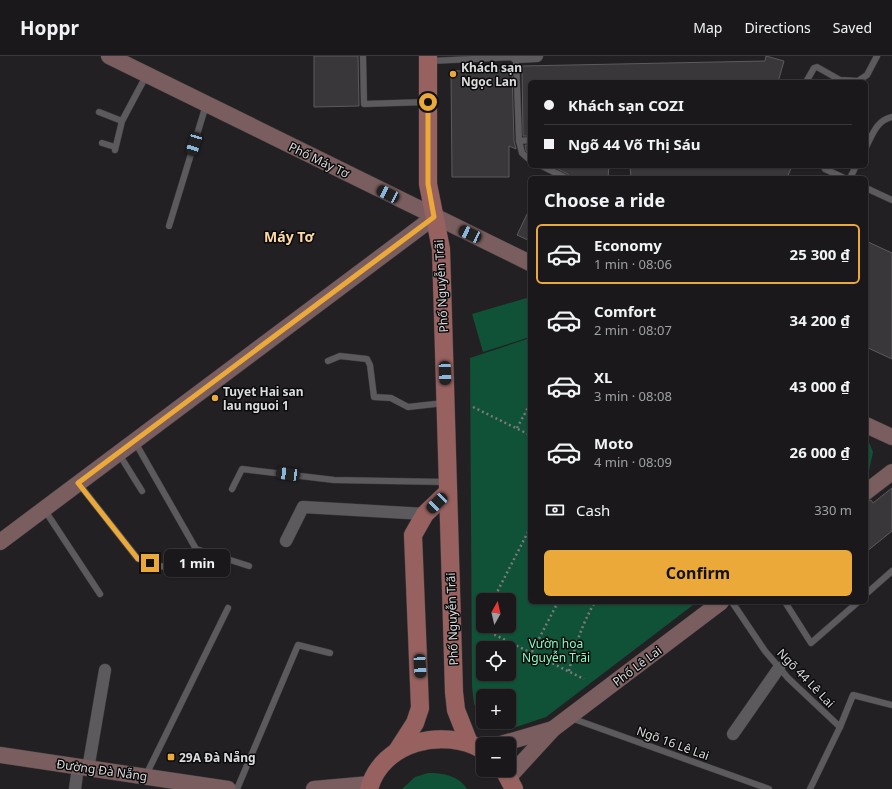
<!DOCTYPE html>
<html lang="en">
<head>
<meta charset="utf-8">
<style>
  :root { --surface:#1a181a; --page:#272527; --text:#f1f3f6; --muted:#9fa0a2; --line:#383739; --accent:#eba93a }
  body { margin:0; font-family:"Noto Sans",sans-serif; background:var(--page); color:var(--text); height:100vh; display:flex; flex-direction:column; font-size:15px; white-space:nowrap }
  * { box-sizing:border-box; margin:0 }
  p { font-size:13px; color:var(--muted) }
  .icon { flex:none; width:22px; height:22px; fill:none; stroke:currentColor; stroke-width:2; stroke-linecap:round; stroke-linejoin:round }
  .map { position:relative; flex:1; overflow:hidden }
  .sheet { position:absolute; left:528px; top:120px; width:340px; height:428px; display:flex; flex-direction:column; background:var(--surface); border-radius:6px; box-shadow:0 1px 3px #0004,0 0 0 1px var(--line) }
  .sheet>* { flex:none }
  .top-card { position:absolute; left:528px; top:24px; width:340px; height:88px; border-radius:6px; box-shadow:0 1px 3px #0004,0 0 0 1px var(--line); display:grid; align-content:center; height:88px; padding:0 16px; background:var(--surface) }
  .needle { width:26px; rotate:8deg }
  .tools { position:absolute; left:476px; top:537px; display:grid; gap:8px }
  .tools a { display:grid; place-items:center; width:40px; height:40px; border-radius:6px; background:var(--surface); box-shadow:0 1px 3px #0004,0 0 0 1px var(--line); font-size:20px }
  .end { position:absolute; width:18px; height:18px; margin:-9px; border:5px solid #eba93a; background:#111; box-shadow:0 0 0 2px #111 }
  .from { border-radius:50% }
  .bubble { position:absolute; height:28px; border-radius:6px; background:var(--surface); box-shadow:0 1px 3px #0004,0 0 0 1px var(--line); font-size:13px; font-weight:700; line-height:28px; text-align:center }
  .car { position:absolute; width:12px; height:24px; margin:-12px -6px; border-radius:5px; box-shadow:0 0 3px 1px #0007; background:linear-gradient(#222 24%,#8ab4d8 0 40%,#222 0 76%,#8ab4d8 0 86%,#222 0) }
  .top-card b { display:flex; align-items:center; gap:14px; height:38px; font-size:15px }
  .top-card b+b { border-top:1px solid var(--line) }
  .top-card i { width:10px; height:10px; background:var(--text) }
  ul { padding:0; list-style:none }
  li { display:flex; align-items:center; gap:12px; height:60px; margin:0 8px 6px; padding:0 8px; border:2px solid transparent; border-radius:6px }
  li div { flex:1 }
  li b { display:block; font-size:15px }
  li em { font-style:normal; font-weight:700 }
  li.active { border-color:var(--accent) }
  li>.icon { width:36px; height:36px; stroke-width:1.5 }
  h2 { padding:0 16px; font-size:18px; line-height:48px }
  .pay { display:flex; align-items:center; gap:10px; height:44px; padding:0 16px; font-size:15px }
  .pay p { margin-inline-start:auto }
  .cta { display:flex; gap:8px; margin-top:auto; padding:8px 16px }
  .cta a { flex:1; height:46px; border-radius:6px; background:var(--accent); color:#111; font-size:16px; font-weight:700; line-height:46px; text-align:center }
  header { display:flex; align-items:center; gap:24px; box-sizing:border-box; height:56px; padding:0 20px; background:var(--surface); border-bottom:1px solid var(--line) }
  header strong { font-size:19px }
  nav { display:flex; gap:22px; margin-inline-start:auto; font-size:14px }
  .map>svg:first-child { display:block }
  .green { fill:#0f5237; fill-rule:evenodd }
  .building { fill:#3a373b; stroke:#5c5a5d }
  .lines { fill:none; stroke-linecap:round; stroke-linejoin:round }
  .lane-casing { stroke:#3d3b3e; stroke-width:7 }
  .street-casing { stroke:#3d3b3e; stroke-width:13 }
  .secondary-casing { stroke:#3d3b3e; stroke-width:17 }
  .primary-casing { stroke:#3d3b3e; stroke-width:19 }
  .path { stroke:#7a797b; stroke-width:2.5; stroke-dasharray:2 3; stroke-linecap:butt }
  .lane { stroke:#5d5a5e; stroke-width:6 }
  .street { stroke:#5d5a5e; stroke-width:12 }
  .secondary { stroke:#7a5e5f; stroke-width:16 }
  .primary { stroke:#96615f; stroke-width:18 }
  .route { stroke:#eba93a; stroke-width:5 }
  .poi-dot { fill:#eba93a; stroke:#0b0a0b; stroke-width:1.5 }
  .labels { text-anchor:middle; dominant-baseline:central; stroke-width:3; stroke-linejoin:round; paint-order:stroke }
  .poi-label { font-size:12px; font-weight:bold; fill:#dcdbdd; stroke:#0b0a0b; text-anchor:start }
  .street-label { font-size:12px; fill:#dcdbdd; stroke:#0b0a0b }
  .park-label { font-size:12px; fill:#88fbc3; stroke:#0b0a0b }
  .quarter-label { font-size:14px; font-weight:bold; fill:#fed9a4; stroke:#0b0a0b }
</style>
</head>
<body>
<header>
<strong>Hoppr</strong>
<nav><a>Map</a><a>Directions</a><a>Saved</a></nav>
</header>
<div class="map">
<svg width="892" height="733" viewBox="0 0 892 733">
  <rect width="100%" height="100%" fill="#222023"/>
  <!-- green -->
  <g class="green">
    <path d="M530 241V281L483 296 472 258Z"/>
    <path d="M530 282V546H697L546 661 513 672 498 671 488 666H509V640H483V661L474 648 472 630 470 302ZM483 544H509V570H483ZM483 592H509V618H483Z"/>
    <path d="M866 379 873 396 869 415 866 418Z"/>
    <path d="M428 717C442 717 458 719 467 733H402L415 721Z"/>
  </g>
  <!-- building -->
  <g class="building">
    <path d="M314 0H358L359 50 314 51Z"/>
    <path d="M766 0 784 5 778 26H530V80H523L522 10 765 5Z"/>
    <path d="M512 14 514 85 516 93 509 90V121H452L451 15Z"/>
    <path d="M525 89H530V98L526 95Z"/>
    <path d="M552 110H609L608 122H570L568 118Z"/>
    <path d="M630 110H792L787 122H631Z"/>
    <path d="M530 152V185L517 179Z"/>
    <path d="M866 185 892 197V303L866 291Z"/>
    <path d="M892 432V475L866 496V445L871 444 873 447Z"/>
  </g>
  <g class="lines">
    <defs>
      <g id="lane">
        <path d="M363 0 364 48 426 46"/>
        <path d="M516 0 519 85 530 84"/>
        <path d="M430 5 516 1"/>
        <path d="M806 26 814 12 817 11 840 24 858 25 867 19 877 0"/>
        <path d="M99 56 122 65"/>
        <path d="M519 85 522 97 530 104"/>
        <path d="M102 87 115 91"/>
        <path d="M866 91C873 78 876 65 892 61"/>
        <path d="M115 94 122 65 146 20"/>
        <path d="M542 110 566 122"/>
        <path d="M825 113 844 122"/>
        <path d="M850 122 856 110"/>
        <path d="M866 132 892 144"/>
        <path d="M169 170 206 49"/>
        <path d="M328 305 340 300 367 303 370 309 374 341 391 342 408 351 444 347"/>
        <path d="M135 386 196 493 249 510"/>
        <path d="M119 398 142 435"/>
        <path d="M79 428 138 503 187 518"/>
        <path d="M232 433 242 413 334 424 446 426"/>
        <path d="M44 453 100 538"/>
        <path d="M866 538 892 515"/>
        <path d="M732 546 765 595 788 622 840 671"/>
        <path d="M785 546 811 587 858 546"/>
        <path d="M571 662 769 733"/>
        <path d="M146 719 228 552"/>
        <path d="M237 733 298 589 330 597"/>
        <path d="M810 733 840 671 853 639 892 649"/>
      </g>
      <g id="street">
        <path d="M516 1 537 0"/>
        <path d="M286 485 303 451 425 458"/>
        <path d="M733 678 779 612"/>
        <path d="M88 713 105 614"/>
        <path d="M75 733 78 711"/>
      </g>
      <g id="secondary">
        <path d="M109 0 530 207"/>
        <path d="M866 369 892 381"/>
        <path d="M866 436 892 416"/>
        <path d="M0 486 434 161"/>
        <path d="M501 688 553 673"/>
        <path d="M0 699 228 733"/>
        <path d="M509 721 553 673 721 546"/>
        <path d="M314 733 370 728"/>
      </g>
      <g id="primary">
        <path d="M428 0V128L441 193 454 636 456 654 469 687"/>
        <path d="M397 695 415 667 420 652 413 479 425 458 448 436"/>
        <path d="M504 714 514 733"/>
        <path d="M369 733C382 685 444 671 483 694"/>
      </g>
    </defs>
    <!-- lane casing -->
    <use href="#lane" class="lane-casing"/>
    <!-- street casing -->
    <use href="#street" class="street-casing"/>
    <!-- secondary casing -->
    <use href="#secondary" class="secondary-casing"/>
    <!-- primary casing -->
    <use href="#primary" class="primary-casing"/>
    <!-- path -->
    <g class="path">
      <path d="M473 351 530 379"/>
      <path d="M517 372 530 348"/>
      <path d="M493 544 530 472"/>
      <path d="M483 564 479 571 584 623"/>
      <path d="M532 596 558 546"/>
      <path d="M569 615C575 590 582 568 595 546"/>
    </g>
    <!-- lane -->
    <use href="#lane" class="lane"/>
    <!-- street -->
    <use href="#street" class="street"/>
    <!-- secondary -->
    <use href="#secondary" class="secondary"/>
    <!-- primary -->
    <use href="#primary" class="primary"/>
  </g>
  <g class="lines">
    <!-- route -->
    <path class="route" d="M150 507 138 503 78 427 434 161 428 128V46"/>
  </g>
  <!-- markers -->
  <g class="poi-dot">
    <circle cx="453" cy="18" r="4"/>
    <circle cx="215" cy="342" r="4"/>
    <rect x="167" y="697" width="8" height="8" rx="2"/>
  </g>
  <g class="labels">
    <!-- poi labels -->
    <g class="poi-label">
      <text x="461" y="11">Khách sạn<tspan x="461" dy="14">Ngọc Lan</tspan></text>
      <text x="223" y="335">Tuyet Hai san<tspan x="223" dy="14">lau nguoi 1</tspan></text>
      <text x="179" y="701">29A Đà Nẵng</text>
    </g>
    <!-- street labels -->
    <g class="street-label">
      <text transform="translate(319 104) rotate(26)">Phố Máy Tơ</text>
      <text transform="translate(441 230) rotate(-93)">Phố Nguyễn Trãi</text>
      <text transform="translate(452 563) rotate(-92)">Phố Nguyễn Trãi</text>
      <text transform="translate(637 610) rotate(-37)">Phố Lê Lai</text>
      <text transform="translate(806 622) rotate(46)">Ngõ 44 Lê Lai</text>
      <text transform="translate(673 687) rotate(20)">Ngõ 16 Lê Lai</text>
      <text transform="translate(102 714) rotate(8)">Đường Đà Nẵng</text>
    </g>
    <!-- park labels -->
    <g class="park-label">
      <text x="556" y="587">Vườn hoa<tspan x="556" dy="14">Nguyễn Trãi</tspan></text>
    </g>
    <!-- quarter labels -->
    <g class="quarter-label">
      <text x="289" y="180">Máy Tơ</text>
    </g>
  </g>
</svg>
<div class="tools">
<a><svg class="needle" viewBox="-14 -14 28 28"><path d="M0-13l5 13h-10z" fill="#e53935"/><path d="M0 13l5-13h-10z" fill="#9fa0a2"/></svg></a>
<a><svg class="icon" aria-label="locate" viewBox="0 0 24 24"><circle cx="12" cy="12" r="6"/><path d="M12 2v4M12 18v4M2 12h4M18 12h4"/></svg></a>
<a>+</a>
<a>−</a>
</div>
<i class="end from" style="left:428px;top:46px"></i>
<i class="end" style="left:150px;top:507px"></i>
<div class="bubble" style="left:164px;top:493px;width:66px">1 min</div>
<i class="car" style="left:194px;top:88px;rotate:197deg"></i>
<i class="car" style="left:388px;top:138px;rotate:297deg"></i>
<i class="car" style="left:470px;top:178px;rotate:295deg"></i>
<i class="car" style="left:445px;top:317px;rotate:178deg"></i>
<i class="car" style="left:288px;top:418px;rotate:277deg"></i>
<i class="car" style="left:437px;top:447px;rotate:226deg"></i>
<i class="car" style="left:420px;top:610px;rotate:177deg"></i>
<div class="top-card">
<b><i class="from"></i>Khách sạn COZI</b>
<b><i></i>Ngõ 44 Võ Thị Sáu</b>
</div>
<section class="sheet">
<h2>Choose a ride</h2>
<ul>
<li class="active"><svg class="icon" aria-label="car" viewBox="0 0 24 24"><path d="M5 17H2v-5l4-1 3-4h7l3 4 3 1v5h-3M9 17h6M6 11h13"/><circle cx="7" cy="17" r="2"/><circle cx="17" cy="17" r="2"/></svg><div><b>Economy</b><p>1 min · 08:06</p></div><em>25 300 ₫</em></li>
<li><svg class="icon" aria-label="car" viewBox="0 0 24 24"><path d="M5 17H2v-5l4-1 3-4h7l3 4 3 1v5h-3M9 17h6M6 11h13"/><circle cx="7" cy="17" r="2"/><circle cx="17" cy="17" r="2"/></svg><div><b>Comfort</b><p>2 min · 08:07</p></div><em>34 200 ₫</em></li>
<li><svg class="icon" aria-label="car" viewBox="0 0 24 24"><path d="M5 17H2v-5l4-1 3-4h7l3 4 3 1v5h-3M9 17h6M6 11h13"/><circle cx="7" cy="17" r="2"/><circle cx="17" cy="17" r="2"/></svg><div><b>XL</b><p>3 min · 08:08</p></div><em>43 000 ₫</em></li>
<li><svg class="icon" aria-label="car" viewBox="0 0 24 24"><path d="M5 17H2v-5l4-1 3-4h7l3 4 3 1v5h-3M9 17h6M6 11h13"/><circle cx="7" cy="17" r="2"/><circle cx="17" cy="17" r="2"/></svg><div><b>Moto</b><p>4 min · 08:09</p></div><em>26 000 ₫</em></li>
</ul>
<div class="pay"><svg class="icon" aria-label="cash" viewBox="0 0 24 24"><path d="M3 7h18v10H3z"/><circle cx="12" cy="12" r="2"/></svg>Cash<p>330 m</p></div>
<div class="cta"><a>Confirm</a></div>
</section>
</div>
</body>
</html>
